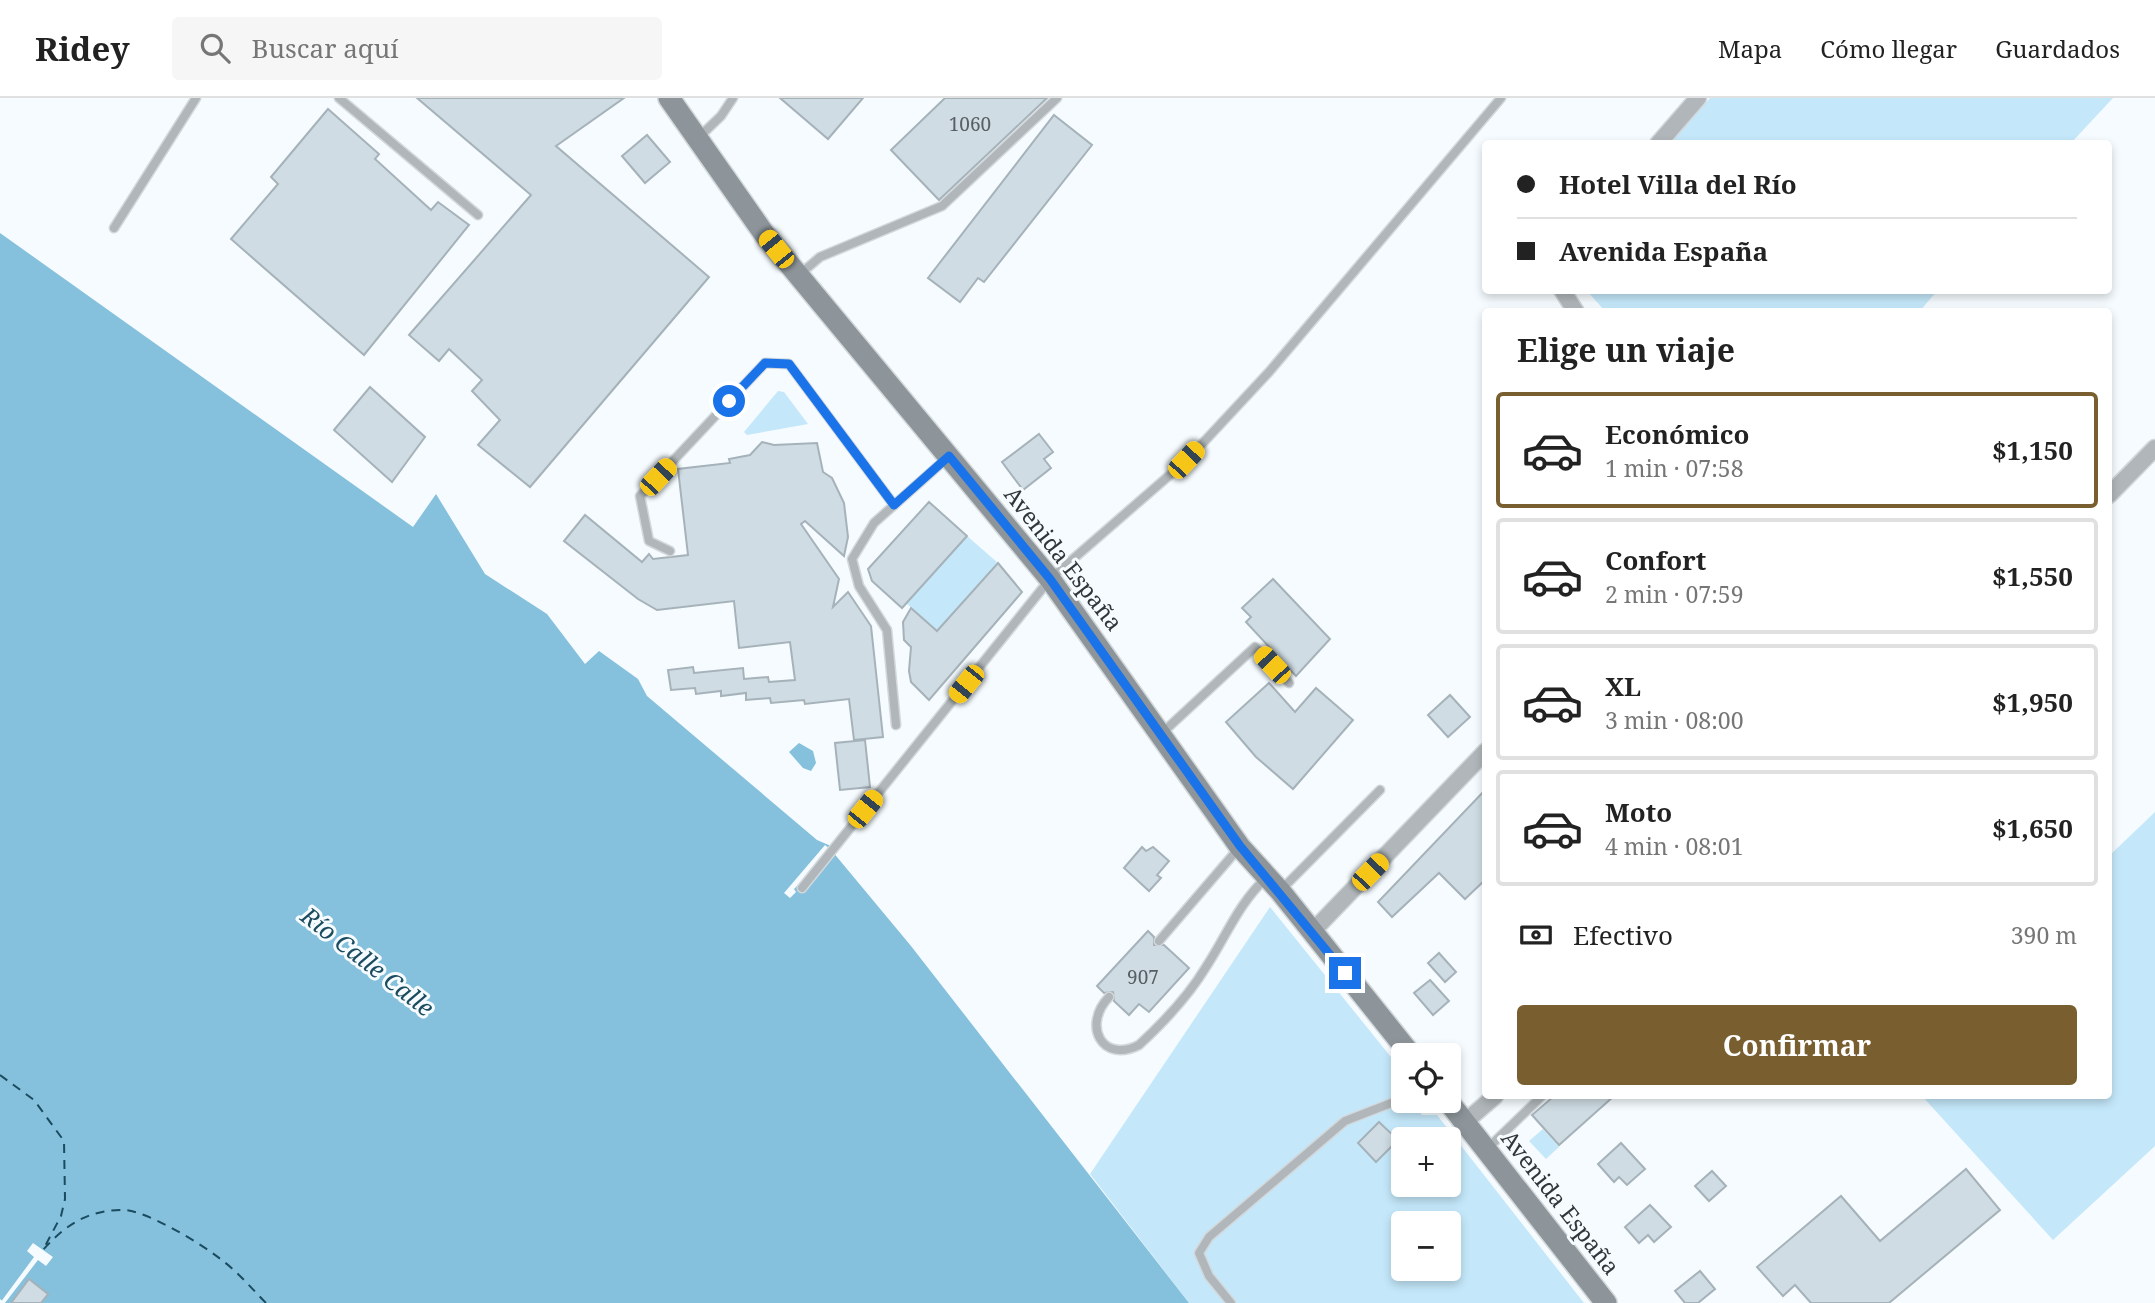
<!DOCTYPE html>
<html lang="es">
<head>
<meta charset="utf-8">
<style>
  :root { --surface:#fff; --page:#f6f6f6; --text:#222; --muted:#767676; --line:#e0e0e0; --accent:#795e30 }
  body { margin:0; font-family:"Noto Serif",serif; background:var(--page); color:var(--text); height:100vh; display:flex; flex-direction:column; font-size:26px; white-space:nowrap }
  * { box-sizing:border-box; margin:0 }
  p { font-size:23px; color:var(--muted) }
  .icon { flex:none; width:38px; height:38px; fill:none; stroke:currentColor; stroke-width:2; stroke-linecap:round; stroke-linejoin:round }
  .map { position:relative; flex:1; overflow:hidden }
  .sheet { position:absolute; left:1482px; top:210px; width:630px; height:791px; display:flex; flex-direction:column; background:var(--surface); border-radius:7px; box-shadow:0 4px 10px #0003 }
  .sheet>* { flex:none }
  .banner { position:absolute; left:1482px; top:42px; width:630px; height:154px; border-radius:7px; box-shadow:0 4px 10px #0003; display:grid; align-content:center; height:154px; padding:0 35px; background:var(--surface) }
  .tools { position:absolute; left:1391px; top:945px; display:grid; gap:14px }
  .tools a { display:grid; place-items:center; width:70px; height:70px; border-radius:7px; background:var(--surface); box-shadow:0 4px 10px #0003; font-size:35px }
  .end { position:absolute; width:32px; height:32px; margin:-16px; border:9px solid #1a73e8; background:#fff; box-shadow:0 0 0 4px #fff }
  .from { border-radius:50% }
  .car { position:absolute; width:21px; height:42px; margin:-21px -10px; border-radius:9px; box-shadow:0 0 5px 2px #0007; background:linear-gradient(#f5c518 24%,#345 0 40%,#f5c518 0 76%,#345 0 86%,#f5c518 0) }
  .banner b { display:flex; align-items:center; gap:24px; height:66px; font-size:26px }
  .banner b+b { border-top:2px solid var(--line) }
  .banner i { width:18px; height:18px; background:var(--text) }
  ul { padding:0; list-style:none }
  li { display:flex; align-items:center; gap:21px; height:116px; margin:0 14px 10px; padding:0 21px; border:4px solid var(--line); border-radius:7px }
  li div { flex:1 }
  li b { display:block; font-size:26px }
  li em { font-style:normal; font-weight:700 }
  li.active { border-color:var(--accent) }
  li>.icon { width:63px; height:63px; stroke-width:1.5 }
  h2 { padding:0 35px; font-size:32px; line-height:84px }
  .pay { display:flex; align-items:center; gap:18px; height:77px; padding:0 35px; font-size:26px }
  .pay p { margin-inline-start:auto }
  .button { display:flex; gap:14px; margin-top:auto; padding:14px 35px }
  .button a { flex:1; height:80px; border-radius:7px; background:var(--accent); color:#fff; font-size:28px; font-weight:700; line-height:80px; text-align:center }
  header { display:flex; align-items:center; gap:42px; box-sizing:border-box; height:98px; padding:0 35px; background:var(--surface); border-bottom:2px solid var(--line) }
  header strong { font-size:33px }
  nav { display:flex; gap:38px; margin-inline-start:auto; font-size:24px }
  .search { width:490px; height:63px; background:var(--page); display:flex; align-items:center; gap:18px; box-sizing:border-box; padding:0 24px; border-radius:7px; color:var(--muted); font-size:26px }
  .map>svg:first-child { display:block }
  .green { fill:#c4e8fa; fill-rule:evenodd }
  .water { fill:#85c0dc }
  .pier { fill:#f5fbfe }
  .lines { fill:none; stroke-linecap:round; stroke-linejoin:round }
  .ferry { stroke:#1a4b5f; stroke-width:2; stroke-dasharray:9 7; stroke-linecap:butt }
  .building { fill:#cfdce3; stroke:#a5b2b9; stroke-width:2 }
  .service-casing { stroke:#d2d8db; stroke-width:11 }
  .minor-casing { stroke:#d2d8db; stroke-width:19 }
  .secondary-casing { stroke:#d2d8db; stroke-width:24 }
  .service { stroke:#b0b6b9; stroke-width:8 }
  .minor { stroke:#b0b6b9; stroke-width:16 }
  .secondary { stroke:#8d959a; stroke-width:21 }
  .route { stroke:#1a73e8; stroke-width:9 }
  .labels { text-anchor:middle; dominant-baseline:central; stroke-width:6; stroke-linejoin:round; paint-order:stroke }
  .number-label { font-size:19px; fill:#586064 }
  .street-label { font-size:23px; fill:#313639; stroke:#f5fbfe }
  .water-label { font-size:24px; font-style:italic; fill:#1a4b5f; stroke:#f5fbfe }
</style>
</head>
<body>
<header>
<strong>Ridey</strong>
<div class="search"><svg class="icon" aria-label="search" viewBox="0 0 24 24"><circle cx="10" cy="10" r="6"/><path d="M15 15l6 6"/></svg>Buscar aquí</div>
<nav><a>Mapa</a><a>Cómo llegar</a><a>Guardados</a></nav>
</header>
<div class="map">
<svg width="2155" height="1205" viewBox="0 0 2155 1205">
  <rect width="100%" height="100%" fill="#f5fbfe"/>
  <!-- green -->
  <g class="green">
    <path d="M1710 0H2113L2071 45H1670Z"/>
    <path d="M1587 193H1937L1919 214 1605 213Z"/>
    <path d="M778 293 784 294 808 326 747 337 744 334Z"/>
    <path d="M967 438 998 465 937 533 906 505Z"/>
    <path d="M2155 714V1048L2053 1142 1922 998H2109V758Z"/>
    <path d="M1270 809 1403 974 1404 1003H1410L1422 1017H1437L1584 1205H1189L1090 1076ZM1404 1041H1449V1087H1404ZM1404 1125H1449V1171H1404Z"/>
    <path d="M1543 1031 1559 1049 1546 1061 1529 1043Z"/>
  </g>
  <!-- water -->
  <g class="water">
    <path d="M0 135 413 429 436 396 485 476 547 516 585 566 599 553 638 581 647 598 817 742 831 748 832 753 911 848 1189 1205H5L0 1201Z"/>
    <path d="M799 645 813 653 816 665 811 673 803 670 789 654Z"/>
  </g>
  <!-- pier -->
  <g class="pier">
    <path d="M825 747 832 753 794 791 796 794 790 800 784 795Z"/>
    <path d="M33 1145 53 1159 46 1168 38 1162 5 1205H0L34 1159 27 1153Z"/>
  </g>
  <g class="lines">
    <!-- ferry -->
    <path class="ferry" d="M0 977 34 1002 64 1043 65 1101 61 1118 43 1152C65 1127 88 1112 122 1112 145 1111 205 1148 223 1163 239 1175 252 1191 266 1205"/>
  </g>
  <!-- building -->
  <g class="building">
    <path d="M417 0H624L556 48 709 179 530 389 478 347 500 322 472 293 482 282 449 251 439 263 409 237 531 97Z"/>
    <path d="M780 0H863L828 41Z"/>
    <path d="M945 0H1047L939 102 891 52Z"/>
    <path d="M328 11 379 56 375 61 431 112 438 104 469 127 364 257 231 141 278 86 271 79Z"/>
    <path d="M1054 17 1092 47 984 184 978 180 960 204 928 180Z"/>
    <path d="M647 37 670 64 645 85 622 58Z"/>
    <path d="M370 289 425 339 392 384 334 332Z"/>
    <path d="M1039 336 1053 354 1044 361 1051 370 1023 392 1002 364Z"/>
    <path d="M762 344 774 347 817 345 823 374 832 380 844 405 848 439 844 458 805 423 801 426 839 481 833 509 848 494 871 528 883 639 854 642 849 601 805 606 804 602 771 605 770 600 746 602V595L721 598V593L696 596 695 590 671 592 668 572 693 569 694 575 743 570 744 581 768 579 769 584 795 582 790 544 739 550 734 503 657 512 638 501 564 443 585 417 642 464 649 456 653 461 688 457 678 371 730 365 729 361 750 357Z"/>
    <path d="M929 404 967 438 902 510 872 483 868 471Z"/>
    <path d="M998 465 1022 494 929 602 911 584 909 573 911 549 904 542 903 524 911 510 937 533Z"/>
    <path d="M1273 481 1330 541 1296 578 1246 524 1251 519 1242 510Z"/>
    <path d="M1269 585 1295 614 1316 590 1353 622 1293 691 1256 659 1226 624Z"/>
    <path d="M1450 597 1470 619 1448 639 1428 617Z"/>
    <path d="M865 642 870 689 840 692 835 645Z"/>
    <path d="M1486 691V781L1465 801 1439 775 1392 819 1378 804Z"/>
    <path d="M1142 749 1146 753 1153 749 1169 763 1157 777 1161 780 1149 793 1124 770Z"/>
    <path d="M1148 833 1154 839V847H1164L1189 870 1149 914 1139 906 1129 917 1114 903 1113 894 1104 895 1097 888Z"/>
    <path d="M1439 855 1456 874 1445 884 1428 865Z"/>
    <path d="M1430 882 1449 903 1433 917 1414 895Z"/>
    <path d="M1554 998H1614L1559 1047 1532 1017Z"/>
    <path d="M1379 1024 1398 1042 1376 1064 1358 1045Z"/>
    <path d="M1621 1045 1645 1071 1627 1087 1619 1079 1614 1084 1598 1066Z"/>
    <path d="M1966 1071 2000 1112 1889 1205H1811L1795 1187 1783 1198 1757 1169 1841 1098 1880 1143Z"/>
    <path d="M1712 1073 1726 1088 1709 1103 1695 1088Z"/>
    <path d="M1650 1107 1671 1129 1654 1144 1648 1137 1639 1145 1625 1129Z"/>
    <path d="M1700 1173 1715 1191 1698 1205H1685L1675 1193Z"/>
    <path d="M29 1181 48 1196 41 1205H11Z"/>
  </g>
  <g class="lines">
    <defs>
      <g id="service">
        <path d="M339 0 478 117"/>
        <path d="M698 40 721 18 733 0"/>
        <path d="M114 130 196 0"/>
        <path d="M799 177 820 159 942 108 1057 0"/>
        <path d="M670 453 649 443 640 398 765 265 789 266 894 407"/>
        <path d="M896 627 887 532 859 488 852 461 874 425 947 360"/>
        <path d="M1161 636 1255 549 1289 585"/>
        <path d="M802 790 1050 481 1187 362 1269 274 1501 0"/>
        <path d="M1282 791 1380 692"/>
        <path d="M1159 843 1238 751"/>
        <path d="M1109 899C1082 927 1102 966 1139 947 1165 923 1188 899 1206 869 1227 837 1238 806 1267 779"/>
        <path d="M1487 1051 1542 998"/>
        <path d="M1231 1205 1209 1178 1199 1155 1209 1139 1345 1023 1404 1000"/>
      </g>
      <g id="minor">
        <path d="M1658 46 1698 0"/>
        <path d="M1562 192 1576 214"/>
        <path d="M2109 397 2155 350"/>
        <path d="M1312 834 1486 653"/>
        <path d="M1465 1024 1495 998"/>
      </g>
      <g id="secondary">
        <path d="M669 0 765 137 1050 481 1240 749 1280 793 1411 957"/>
        <path d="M1448 1003 1606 1205"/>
      </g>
    </defs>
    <!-- service casing -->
    <use href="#service" class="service-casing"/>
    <!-- minor casing -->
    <use href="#minor" class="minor-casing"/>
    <!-- secondary casing -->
    <use href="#secondary" class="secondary-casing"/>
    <!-- service -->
    <use href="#service" class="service"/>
    <!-- minor -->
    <use href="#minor" class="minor"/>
    <!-- secondary -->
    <use href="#secondary" class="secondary"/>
  </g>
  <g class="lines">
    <!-- route -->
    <path class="route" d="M729 303 765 265 789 266 894 407 949 358 1050 481 1240 748 1345 875"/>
  </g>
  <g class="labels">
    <!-- number labels -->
    <g class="number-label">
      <text x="970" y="26">1060</text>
      <text x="1143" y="879">907</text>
    </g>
    <!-- street labels -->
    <g class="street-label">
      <text transform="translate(1064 460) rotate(52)">Avenida España</text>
      <text transform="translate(1561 1104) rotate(52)">Avenida España</text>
    </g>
    <!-- water labels -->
    <g class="water-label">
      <text transform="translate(368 863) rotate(38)">Río Calle Calle</text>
    </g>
  </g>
</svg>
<div class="tools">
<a><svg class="icon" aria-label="locate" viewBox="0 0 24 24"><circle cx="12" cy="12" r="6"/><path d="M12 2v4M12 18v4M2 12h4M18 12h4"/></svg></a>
<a>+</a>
<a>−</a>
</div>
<i class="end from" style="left:729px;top:303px"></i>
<i class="end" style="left:1345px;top:875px"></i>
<i class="car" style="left:776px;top:151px;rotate:321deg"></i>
<i class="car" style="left:1186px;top:362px;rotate:43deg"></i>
<i class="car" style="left:658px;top:379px;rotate:43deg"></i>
<i class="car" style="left:1272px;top:567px;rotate:317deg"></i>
<i class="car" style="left:966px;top:586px;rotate:219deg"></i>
<i class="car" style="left:865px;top:711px;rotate:39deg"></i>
<i class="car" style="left:1370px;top:774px;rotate:44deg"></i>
<div class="banner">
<b><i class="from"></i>Hotel Villa del Río</b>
<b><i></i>Avenida España</b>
</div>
<section class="sheet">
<h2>Elige un viaje</h2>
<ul>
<li class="active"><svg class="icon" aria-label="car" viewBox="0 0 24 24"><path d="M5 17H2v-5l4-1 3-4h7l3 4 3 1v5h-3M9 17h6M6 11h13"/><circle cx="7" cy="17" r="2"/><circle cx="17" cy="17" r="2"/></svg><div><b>Económico</b><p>1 min · 07:58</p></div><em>$1,150</em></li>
<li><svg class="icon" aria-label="car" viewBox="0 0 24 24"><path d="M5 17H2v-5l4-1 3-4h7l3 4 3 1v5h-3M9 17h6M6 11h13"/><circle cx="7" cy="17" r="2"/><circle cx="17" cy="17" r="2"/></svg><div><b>Confort</b><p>2 min · 07:59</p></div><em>$1,550</em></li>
<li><svg class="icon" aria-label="car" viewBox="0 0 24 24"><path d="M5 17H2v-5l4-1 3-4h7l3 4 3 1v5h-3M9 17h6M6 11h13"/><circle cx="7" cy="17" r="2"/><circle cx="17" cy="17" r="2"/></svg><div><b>XL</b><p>3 min · 08:00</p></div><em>$1,950</em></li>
<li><svg class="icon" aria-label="car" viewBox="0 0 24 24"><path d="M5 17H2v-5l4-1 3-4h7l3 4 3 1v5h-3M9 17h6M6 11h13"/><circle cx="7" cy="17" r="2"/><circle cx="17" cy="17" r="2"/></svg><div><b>Moto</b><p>4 min · 08:01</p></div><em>$1,650</em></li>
</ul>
<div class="pay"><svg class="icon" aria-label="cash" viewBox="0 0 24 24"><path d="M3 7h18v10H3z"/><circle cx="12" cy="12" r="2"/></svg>Efectivo<p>390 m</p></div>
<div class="button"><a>Confirmar</a></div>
</section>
</div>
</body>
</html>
